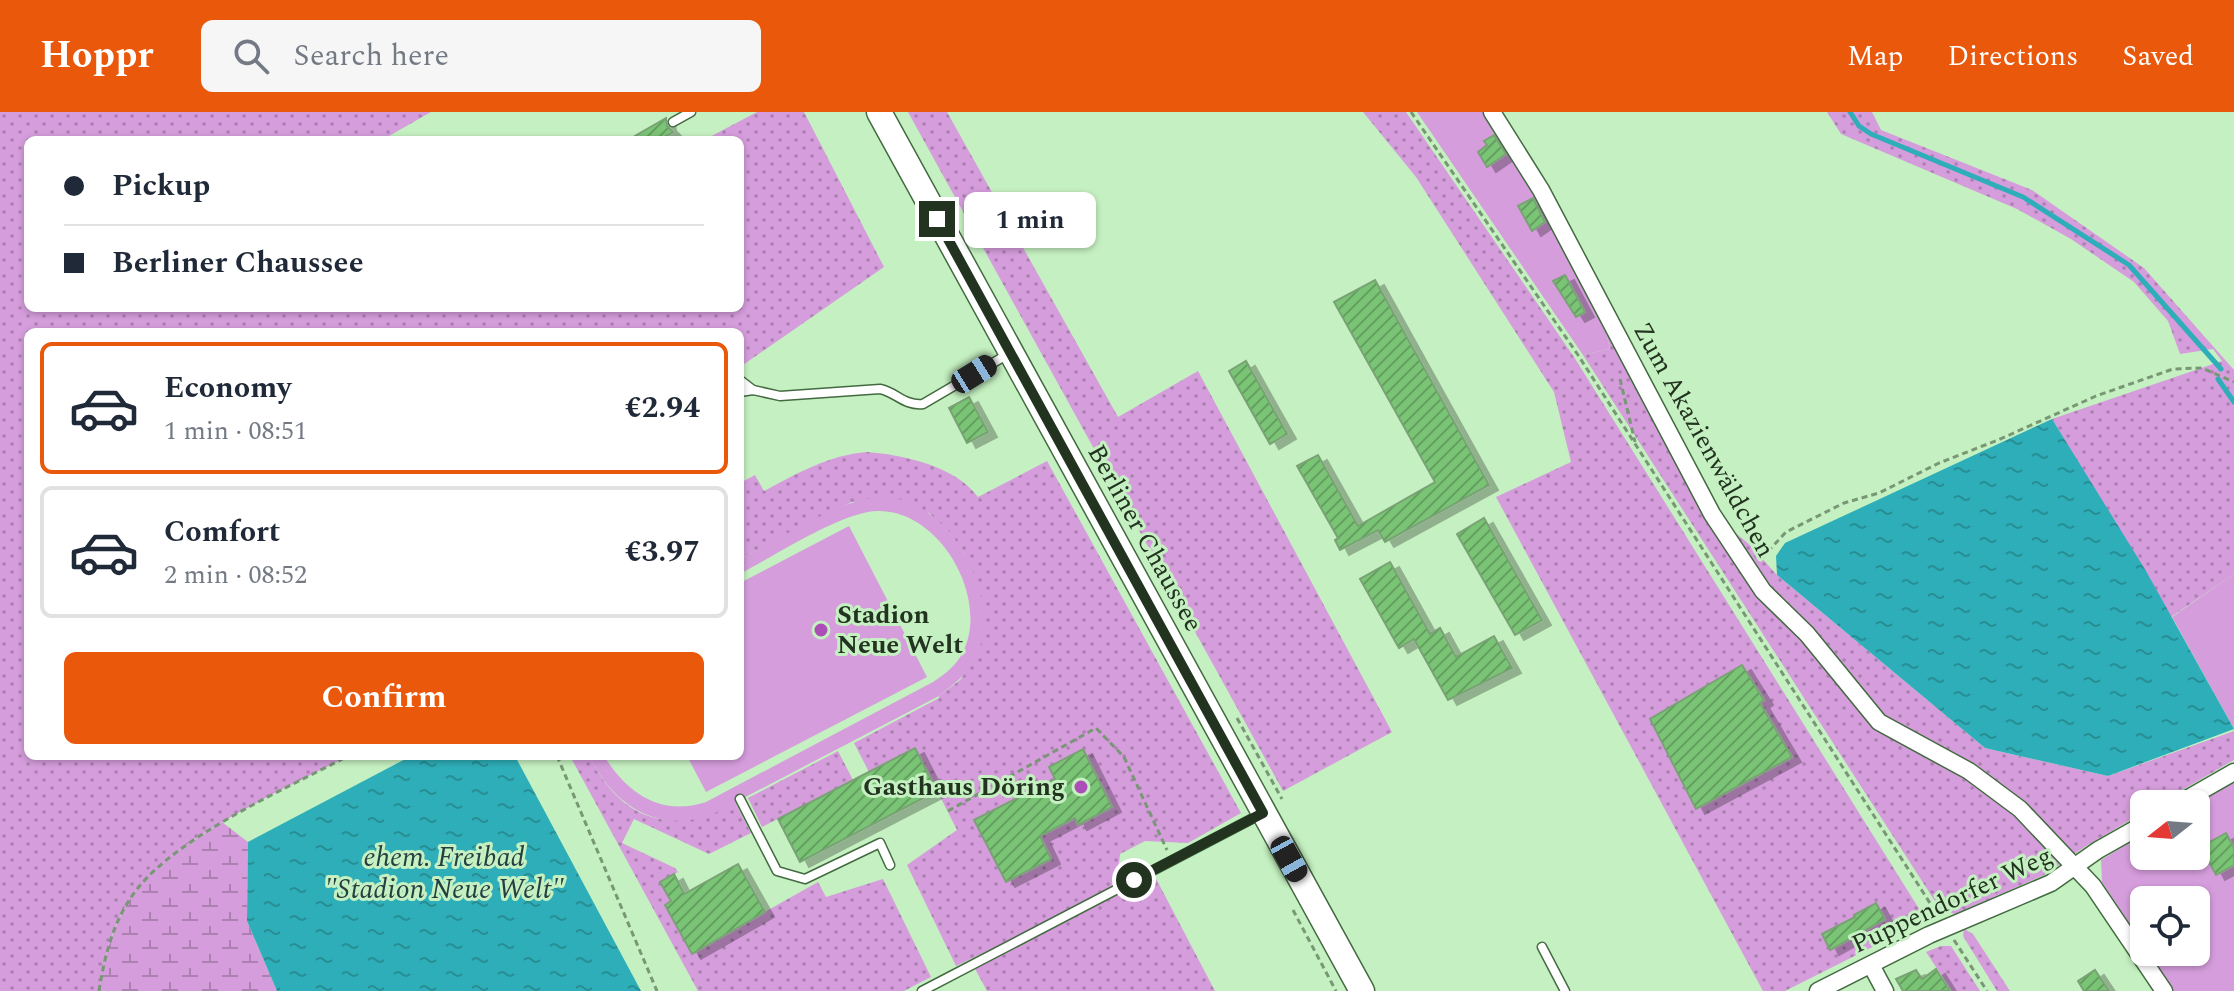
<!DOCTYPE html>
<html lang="en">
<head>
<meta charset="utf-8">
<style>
  :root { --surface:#fff; --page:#f6f6f7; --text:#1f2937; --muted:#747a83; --line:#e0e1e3; --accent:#ea580c }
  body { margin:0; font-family:Spectral,serif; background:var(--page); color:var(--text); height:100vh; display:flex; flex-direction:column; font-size:30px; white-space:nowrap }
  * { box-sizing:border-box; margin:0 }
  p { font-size:26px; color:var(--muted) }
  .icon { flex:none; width:44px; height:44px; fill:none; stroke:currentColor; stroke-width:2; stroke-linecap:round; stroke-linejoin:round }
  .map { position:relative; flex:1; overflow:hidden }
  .side { position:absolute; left:24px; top:216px; width:720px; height:432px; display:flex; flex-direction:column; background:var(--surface); border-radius:12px; box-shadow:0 2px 6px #0004 }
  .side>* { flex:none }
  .hud { position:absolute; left:24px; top:24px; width:720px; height:176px; border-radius:12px; box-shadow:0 2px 6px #0004; display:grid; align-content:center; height:176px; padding:0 40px; background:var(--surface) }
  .needle { width:52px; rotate:253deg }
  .buttons { position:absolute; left:2130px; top:678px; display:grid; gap:16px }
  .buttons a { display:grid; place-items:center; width:80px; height:80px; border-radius:12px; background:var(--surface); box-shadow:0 2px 6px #0004; font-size:40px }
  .end { position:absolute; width:36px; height:36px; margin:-18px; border:10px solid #223320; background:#fff; box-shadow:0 0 0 4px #fff }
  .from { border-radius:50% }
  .bubble { position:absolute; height:56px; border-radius:12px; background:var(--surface); box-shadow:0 2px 6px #0004; font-size:26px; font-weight:700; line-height:56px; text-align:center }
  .car { position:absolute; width:24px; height:48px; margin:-24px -12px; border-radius:10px; box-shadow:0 0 6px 2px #0007; background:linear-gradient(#222 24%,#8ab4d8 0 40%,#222 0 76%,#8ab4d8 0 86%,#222 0) }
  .hud b { display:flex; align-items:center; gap:28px; height:76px; font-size:30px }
  .hud b+b { border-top:2px solid var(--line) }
  .hud i { width:20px; height:20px; background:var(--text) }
  ul { padding:14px 0 0; list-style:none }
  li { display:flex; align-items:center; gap:24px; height:132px; margin:0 16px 12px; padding:0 24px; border:4px solid var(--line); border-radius:12px }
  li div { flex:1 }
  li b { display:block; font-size:30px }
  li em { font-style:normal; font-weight:700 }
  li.active { border-color:var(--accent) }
  li>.icon { width:72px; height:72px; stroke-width:1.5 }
  .action { display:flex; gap:16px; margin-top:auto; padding:16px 40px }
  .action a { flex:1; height:92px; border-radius:12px; background:var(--accent); color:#fff; font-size:32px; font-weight:700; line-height:92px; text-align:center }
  header { display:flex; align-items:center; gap:48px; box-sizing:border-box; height:112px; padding:0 40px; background:var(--accent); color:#fff }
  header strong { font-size:38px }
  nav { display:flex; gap:44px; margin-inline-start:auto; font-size:28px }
  .search { width:560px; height:72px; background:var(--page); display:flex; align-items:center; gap:20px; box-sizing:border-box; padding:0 28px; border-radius:12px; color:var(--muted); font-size:30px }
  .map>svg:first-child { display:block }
  .grass { fill:url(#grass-dots); fill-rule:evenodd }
  .wetland { fill:url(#wetland-marsh) }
  .green { fill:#d59ddc }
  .water { fill:url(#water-ripples) }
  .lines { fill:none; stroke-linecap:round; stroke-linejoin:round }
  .stream { stroke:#2eaeb8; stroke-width:5 }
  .building { fill:url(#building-hatch); stroke:#79a275; stroke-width:2; filter:url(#shadow) }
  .lane-casing { stroke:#436a40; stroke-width:11 }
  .street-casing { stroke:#436a40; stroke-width:19 }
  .primary-casing { stroke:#436a40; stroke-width:27 }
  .path { stroke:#789775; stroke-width:3; stroke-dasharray:6 4; stroke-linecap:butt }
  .lane { stroke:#fff; stroke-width:8 }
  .street { stroke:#fff; stroke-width:16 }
  .primary { stroke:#fff; stroke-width:24 }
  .route { stroke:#223320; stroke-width:10 }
  .poi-dot { fill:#ab4eb7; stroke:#c5f0c1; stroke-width:3 }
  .labels { text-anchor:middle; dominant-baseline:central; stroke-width:6; stroke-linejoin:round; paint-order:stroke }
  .street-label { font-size:26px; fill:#223320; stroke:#c5f0c1 }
  .poi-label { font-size:26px; font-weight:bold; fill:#223320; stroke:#c5f0c1; text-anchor:start }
  .water-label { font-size:28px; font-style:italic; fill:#264042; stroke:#c5f0c1 }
</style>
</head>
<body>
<header>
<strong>Hoppr</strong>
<div class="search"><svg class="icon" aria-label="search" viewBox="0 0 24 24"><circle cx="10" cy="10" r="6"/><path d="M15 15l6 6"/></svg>Search here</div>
<nav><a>Map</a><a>Directions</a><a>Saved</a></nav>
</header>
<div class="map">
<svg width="2234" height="879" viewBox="0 0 2234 879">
  <defs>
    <pattern id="grass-dots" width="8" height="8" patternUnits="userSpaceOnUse" patternTransform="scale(2)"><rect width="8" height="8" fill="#d59ddc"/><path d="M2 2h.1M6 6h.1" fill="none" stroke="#ac81b2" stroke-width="1.8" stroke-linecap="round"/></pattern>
    <pattern id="wetland-marsh" width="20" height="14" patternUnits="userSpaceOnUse" patternTransform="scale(2)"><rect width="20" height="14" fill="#d59ddc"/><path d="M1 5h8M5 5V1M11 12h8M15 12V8" fill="none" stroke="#ac81b2"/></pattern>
    <pattern id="water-ripples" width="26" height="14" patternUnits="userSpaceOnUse" patternTransform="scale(2)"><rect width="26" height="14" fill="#2eaeb8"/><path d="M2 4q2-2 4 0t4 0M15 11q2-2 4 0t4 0" fill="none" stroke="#278e95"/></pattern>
    <pattern id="building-hatch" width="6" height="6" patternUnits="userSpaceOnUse" patternTransform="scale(2)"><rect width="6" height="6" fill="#7ac475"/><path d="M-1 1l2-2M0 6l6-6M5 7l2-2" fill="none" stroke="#64a060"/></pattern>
    <filter id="shadow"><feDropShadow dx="9" dy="5" stdDeviation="0" flood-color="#0004"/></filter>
  </defs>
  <rect width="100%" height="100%" fill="#c5f0c1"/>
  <!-- grass -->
  <g class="grass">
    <path d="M0 0H431L382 28H28V196H740V28H704L757 0H804L884 155 740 255V220H28V644H348C286 677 167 728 130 787 112 814 104 847 99 879H0Z"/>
    <path d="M908 0H947L1118 305 1198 259 1392 620 1283 679Z"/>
    <path d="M1363 0H1406L1574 245 1926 808 1785 879H1763L1496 385 1571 350 1554 280 1416 65Z"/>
    <path d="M1827 0H1872L1881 18 2032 78 2144 156 2234 258V462L2171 505 2052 307 2222 249 2213 237 2180 242 2168 209 2134 170 2071 127 2017 97 1841 22Z"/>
    <path d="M1598 188 1712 402 1749 432 1777 463 1985 636 2108 664 2234 619V648L2158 692H2144V700L2086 734 2044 763 1955 802 1940 797 1583 243 1610 237Z"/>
    <path d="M867 340C904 343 955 354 978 385L1047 349 1241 701 1188 731 1145 729 1120 742 1116 777 1152 759 1215 879H987L973 853 1087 791 956 854 907 753 957 718 916 637 869 660 854 631 939 586V584L960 568 974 548 983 520V502L981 484 964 441 949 420 929 401 852 390 740 447V371L755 363 764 379C798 361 829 343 867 340ZM1083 638 1112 695 1078 712 1049 655ZM1047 671 1067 710 1040 724 1051 747 1006 770 974 708Z"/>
    <path d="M838 639 853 668 762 715 748 686Z"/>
    <path d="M570 644H589C621 709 672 725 735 690L751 721 709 742 634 707 622 731 675 756 678 760 661 770 668 784 682 777 685 782 692 841 818 770 826 785 883 767 931 865 904 879H698Z"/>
    <path d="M1964 817 1973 822 2010 879H1997L1963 824Z"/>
    <path d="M1941 834H1951L1980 879H1952L1926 840Z"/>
  </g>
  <!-- wetland -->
  <path class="wetland" d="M222 710 248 730 247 809 277 879H99C106 832 122 784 160 753 179 737 201 724 222 710Z"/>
  <!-- green -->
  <g class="green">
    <path d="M1417 0H1492L1598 188 1610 237 1583 243Z"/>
    <path d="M879 385C892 385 904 387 915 393 965 418 1003 497 974 549 966 564 952 573 939 584L713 702C658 723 613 693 589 644H604C627 681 661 705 706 690L933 570C945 562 956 554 963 540 990 486 940 398 878 399 843 399 774 444 740 462V447C780 427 836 389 879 385Z"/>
    <path d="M849 414 927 565 706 680 687 644H740V471Z"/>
    <path d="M2234 462V617L2172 505Z"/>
    <path d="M2234 669V879H2173L2148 840H2196V788H2144V834L2102 770 2101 748 2144 722V744H2196L2195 692Z"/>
  </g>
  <!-- water -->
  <g class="water">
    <path d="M2052 307 2146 459 2234 617 2108 664 1985 636 1777 463 1776 444 1785 431Z"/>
    <path d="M411 644H515L641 879H277L247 809 248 730Z"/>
  </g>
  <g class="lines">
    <!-- stream -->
    <g class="stream">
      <path d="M1850 0 1859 14 1871 22 2023 85 2129 153 2221 257"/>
      <path d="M2218 267 2234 290"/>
    </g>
  </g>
  <!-- building -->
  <g class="building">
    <path d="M666 6 667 14 673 20 659 28H628Z"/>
    <path d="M1494 23 1506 42 1487 55 1478 40 1487 33 1484 29Z"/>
    <path d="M1533 86 1545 110 1532 119 1518 94Z"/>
    <path d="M1565 163 1585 200 1576 205 1553 169Z"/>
    <path d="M1375 168 1489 373 1385 430 1378 418 1340 438 1335 428 1338 426 1297 354 1318 343 1358 414 1435 370 1334 190Z"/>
    <path d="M1246 249 1287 322 1270 332 1229 259Z"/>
    <path d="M969 285 988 320 967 331 949 296Z"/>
    <path d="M1484 406 1542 508 1515 523 1457 422Z"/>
    <path d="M1390 450 1430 522 1440 516 1456 545 1494 524 1512 556 1448 588 1414 527 1399 536 1360 467Z"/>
    <path d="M1742 553 1764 588 1760 591 1792 645 1696 697 1650 607Z"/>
    <path d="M915 636 937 679 800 750 778 707Z"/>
    <path d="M1083 637 1112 695 1078 713 1075 706 1040 724 1051 747 1006 770 974 708 1055 667 1049 655Z"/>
    <path d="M2226 721 2234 736V753L2216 763 2201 735Z"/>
    <path d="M738 752 765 800 692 842 665 793 671 789 660 770 674 762 684 782Z"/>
    <path d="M1876 791 1885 807 1830 838 1822 822 1855 805 1854 803Z"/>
    <path d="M1936 857 1950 879H1903L1896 867 1916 858 1922 867Z"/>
    <path d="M2095 858 2109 879H2084L2078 869Z"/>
  </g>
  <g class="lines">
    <defs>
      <g id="lane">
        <path d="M673 10 691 0"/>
        <path d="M740 268 753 278"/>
        <path d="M740 280 753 278 780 284 880 277C896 280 904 294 923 292L1010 241"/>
        <path d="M740 687 777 759 805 767 880 731 890 753"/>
        <path d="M1542 835 1565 879"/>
        <path d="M922 879 1263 701"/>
      </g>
      <g id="street">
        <path d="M1492 0 1541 78 1712 402 1763 479 1807 522 1879 610 1969 659 2020 697 2093 774 2164 879"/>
        <path d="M2178 692 2234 660"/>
        <path d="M1871 853 1885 879"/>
        <path d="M1818 879 1929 823 2051 771 2098 738 2144 712"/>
      </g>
      <path id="primary" d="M879 0 1362 879"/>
    </defs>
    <!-- lane casing -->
    <use href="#lane" class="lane-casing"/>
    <!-- street casing -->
    <use href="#street" class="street-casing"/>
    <!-- primary casing -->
    <use href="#primary" class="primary-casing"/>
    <!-- path -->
    <g class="path">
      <path d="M1411 0 1578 243 1937 802"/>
      <path d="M1620 267 1635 330"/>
      <path d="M1761 447 1786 420 1844 391 1879 381 1939 351 1998 328 2096 284 2173 257 2202 256 2234 270"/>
      <path d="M1237 606 1282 687"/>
      <path d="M557 644 657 879"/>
      <path d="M948 699 1096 616 1124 645 1167 738"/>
      <path d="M1293 798 1336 879"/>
      <path d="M1954 828 1987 879"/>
      <path d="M99 879C104 847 112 814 130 787 167 728 286 677 348 644"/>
    </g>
    <!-- lane -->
    <use href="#lane" class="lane"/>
    <!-- street -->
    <use href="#street" class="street"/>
    <!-- primary -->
    <use href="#primary" class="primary"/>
  </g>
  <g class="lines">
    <!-- route -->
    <path class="route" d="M937 107 1263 701 1134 768"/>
  </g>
  <!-- markers -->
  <g class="poi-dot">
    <circle cx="821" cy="518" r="8"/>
    <circle cx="1081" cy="675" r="8"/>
  </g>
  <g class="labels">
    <!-- street labels -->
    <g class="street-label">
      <text transform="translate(1704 328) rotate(61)">Zum Akazienwäldchen</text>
      <text transform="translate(1145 426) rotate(61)">Berliner Chaussee</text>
      <text transform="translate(1952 788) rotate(-25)">Puppendorfer Weg</text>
    </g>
    <!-- poi labels -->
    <g class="poi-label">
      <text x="837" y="503">Stadion<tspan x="837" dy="30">Neue Welt</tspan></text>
      <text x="1065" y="675" text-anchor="end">Gasthaus Döring</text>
    </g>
    <!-- water labels -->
    <g class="water-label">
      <text x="444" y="745">ehem. Freibad<tspan x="444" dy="32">"Stadion Neue Welt"</tspan></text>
    </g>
  </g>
</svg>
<div class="buttons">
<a><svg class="needle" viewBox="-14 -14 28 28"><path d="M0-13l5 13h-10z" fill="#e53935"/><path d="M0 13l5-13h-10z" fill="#747a83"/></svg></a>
<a><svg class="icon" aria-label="locate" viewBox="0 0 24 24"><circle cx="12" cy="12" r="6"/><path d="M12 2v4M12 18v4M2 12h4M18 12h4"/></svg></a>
</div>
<i class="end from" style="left:1134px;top:768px"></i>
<i class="end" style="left:937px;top:107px"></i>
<div class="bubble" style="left:964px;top:80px;width:132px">1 min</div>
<i class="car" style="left:974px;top:262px;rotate:58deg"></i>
<i class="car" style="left:1289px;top:747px;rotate:151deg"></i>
<div class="hud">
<b><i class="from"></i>Pickup</b>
<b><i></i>Berliner Chaussee</b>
</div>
<section class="side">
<ul>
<li class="active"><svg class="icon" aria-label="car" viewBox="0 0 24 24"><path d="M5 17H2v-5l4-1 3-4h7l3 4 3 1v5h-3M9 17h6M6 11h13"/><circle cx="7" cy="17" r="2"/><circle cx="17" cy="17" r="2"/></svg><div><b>Economy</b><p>1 min · 08:51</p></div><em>€2.94</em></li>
<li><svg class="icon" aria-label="car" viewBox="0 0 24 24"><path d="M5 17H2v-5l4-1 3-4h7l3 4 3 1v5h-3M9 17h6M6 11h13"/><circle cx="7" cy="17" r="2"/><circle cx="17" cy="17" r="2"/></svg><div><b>Comfort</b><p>2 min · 08:52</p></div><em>€3.97</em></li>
</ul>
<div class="action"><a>Confirm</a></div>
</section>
</div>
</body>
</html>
